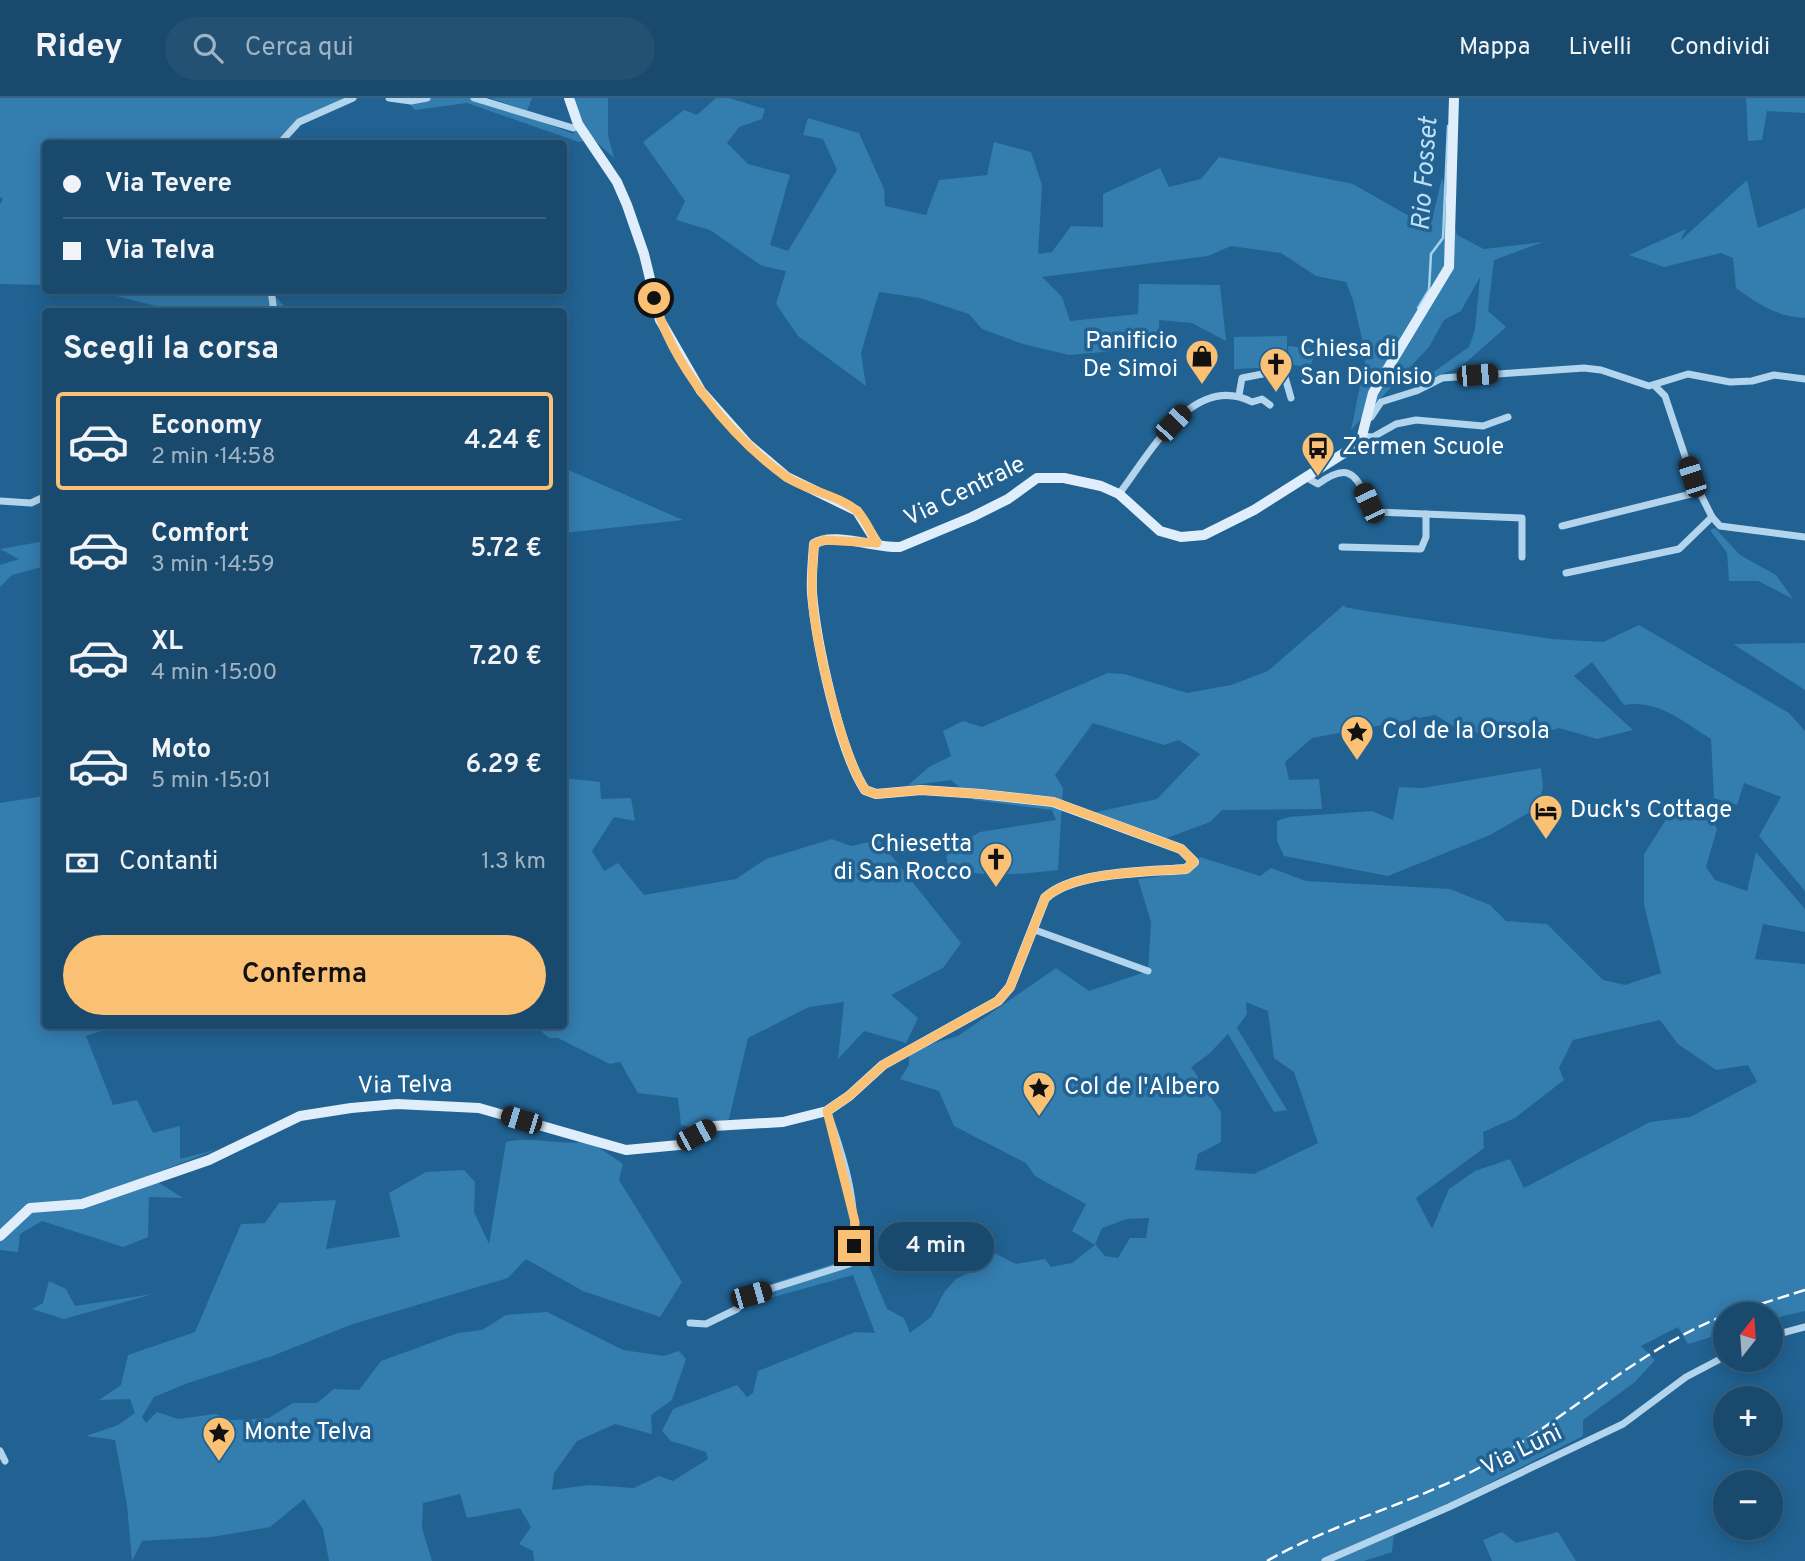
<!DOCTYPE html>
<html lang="it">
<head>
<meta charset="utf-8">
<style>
  :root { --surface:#194a6e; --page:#225173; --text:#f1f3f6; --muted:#9fb3c2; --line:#376281; --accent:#fac074 }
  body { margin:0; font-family:Overpass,sans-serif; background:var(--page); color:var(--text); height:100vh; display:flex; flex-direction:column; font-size:26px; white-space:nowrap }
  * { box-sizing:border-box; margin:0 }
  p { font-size:23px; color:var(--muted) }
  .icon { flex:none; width:38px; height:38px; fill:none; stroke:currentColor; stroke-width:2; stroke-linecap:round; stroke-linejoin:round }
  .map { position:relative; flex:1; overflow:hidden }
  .sheet { position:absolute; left:42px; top:210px; width:525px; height:721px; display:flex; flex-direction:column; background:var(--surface); border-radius:7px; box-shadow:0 4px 18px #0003,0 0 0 2px var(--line) }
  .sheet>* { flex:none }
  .banner { position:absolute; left:42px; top:42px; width:525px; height:154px; border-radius:7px; box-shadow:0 4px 18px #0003,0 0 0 2px var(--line); display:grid; align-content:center; height:154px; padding:0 21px; background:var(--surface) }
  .needle { width:46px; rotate:17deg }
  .fabs { position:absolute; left:1713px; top:1204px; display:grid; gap:14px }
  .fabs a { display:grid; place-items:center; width:70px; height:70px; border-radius:50%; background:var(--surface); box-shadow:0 4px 18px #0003,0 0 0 2px var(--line); font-size:35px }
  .end { position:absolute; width:32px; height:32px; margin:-16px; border:9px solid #fac074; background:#111; box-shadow:0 0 0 4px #111 }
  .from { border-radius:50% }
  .bubble { position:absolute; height:49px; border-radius:24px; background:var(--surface); box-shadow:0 4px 18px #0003,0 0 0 2px var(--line); font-size:23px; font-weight:600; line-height:49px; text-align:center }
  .car { position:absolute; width:21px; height:42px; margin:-21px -10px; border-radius:9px; box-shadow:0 0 5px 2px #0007; background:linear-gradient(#222 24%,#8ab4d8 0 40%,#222 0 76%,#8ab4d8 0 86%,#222 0) }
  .banner b { display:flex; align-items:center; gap:24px; height:66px; font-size:26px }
  .banner b+b { border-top:2px solid var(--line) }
  .banner i { width:18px; height:18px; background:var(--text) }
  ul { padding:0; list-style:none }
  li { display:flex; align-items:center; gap:21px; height:98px; margin:0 14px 10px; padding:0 7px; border:4px solid transparent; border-radius:7px }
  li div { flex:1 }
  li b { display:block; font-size:26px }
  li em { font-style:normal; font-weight:600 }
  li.active { border-color:var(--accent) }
  li>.icon { width:63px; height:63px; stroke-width:1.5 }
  h2 { padding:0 21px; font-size:32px; line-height:84px }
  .pay { display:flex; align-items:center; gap:18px; height:77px; padding:0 21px; font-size:26px }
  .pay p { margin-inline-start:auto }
  .action { display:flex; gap:14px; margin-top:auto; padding:14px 21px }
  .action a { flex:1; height:80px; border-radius:42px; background:var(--accent); color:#111; font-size:28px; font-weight:600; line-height:80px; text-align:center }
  header { display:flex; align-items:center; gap:42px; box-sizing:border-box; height:98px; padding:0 35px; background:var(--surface); border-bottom:2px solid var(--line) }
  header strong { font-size:33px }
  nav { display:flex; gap:38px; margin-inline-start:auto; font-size:24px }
  .search { width:490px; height:63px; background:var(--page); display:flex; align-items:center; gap:18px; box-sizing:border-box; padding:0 24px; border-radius:38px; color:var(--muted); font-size:26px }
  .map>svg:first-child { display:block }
  .green { fill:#347daf; fill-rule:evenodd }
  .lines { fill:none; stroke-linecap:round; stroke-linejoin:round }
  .stream { stroke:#a6d2ee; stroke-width:2.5 }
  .street { stroke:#b2d5ed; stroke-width:7 }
  .secondary { stroke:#dfeefa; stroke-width:10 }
  .rail { stroke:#fff; stroke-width:2.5; stroke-dasharray:12 5; stroke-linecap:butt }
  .route { stroke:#fac074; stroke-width:9 }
  .labels { text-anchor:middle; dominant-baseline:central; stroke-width:7; stroke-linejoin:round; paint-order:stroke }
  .poi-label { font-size:24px; fill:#fff; stroke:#216292; text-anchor:start }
  .street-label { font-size:24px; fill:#fff; stroke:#216292 }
  .water-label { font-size:26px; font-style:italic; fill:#bedff4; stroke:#216292 }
</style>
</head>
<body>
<header>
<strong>Ridey</strong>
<div class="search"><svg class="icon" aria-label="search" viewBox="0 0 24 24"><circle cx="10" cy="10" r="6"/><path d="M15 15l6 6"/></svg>Cerca qui</div>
<nav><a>Mappa</a><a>Livelli</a><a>Condividi</a></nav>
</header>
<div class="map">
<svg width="1805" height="1463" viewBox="0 0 1805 1463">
  <rect width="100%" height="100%" fill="#216292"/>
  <!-- green -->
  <g class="green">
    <path d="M0 0H357L299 24 279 45 46 46 45 187 0 186V106L3 101 0 99Z"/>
    <path d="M389 0H480L574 36 575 0H608V37L614 60 593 41 579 44 467 5 415 12 407 3Z"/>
    <path d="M491 0H532L527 13Z"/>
    <path d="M716 0H729L765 11 762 21 739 29 727 45 748 66 790 77 770 147 788 153 837 72 823 41 803 37 808 20 859 35 884 91 885 108 926 117 939 82 987 77 994 44 1031 54 1042 87 1038 156 1052 154 1071 128 1103 129V96L1160 70 1169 89 1201 81 1219 59 1353 86 1430 130 1442 80 1457 137 1484 151 1543 144 1494 162 1488 213 1506 229 1462 268 1415 287 1469 249 1475 232 1480 179 1461 213 1444 222 1429 249 1351 332 1366 259 1353 202 1346 184 1316 178 1281 155 1231 148 1208 158 1042 179 1062 199 1070 223 1138 216 1139 186 1220 187 1226 243 1192 225 1159 222 1160 249 1069 257 1023 246 982 231 969 216 920 200 879 194 861 255 866 288 798 238 776 206 786 173 762 168 710 132 676 122 685 103 643 44 684 12 697 17Z"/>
    <path d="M1746 0H1805V15L1767 13 1762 42 1748 43Z"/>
    <path d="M1747 82 1758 130 1805 110V220C1776 218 1759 207 1736 190L1733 160 1721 155 1664 169 1629 157 1686 131 1680 143Z"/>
    <path d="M97 193H270L289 213H175Z"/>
    <path d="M1287 238V269L1234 271V239Z"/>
    <path d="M1288 248 1316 251 1310 270 1289 266Z"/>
    <path d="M564 370 683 422 564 435Z"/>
    <path d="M1715 430 1740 457 1776 477 1793 501 1758 483H1729L1727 455 1710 432Z"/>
    <path d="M45 443V468L12 477 0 489V467L19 461 0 451Z"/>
    <path d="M1345 506 1344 509 1360 512 1552 541 1603 544 1639 527 1789 615 1805 633V793L1759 738 1781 699 1744 685 1737 707 1714 700 1711 641C1684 624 1657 601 1624 607L1592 564 1574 578 1633 632 1597 641 1559 630 1531 639 1463 634 1435 617 1312 640 1285 664 1289 682 1319 681 1322 711 1222 712 1210 724 1159 743 1087 716 1157 701 1200 656 1179 642 1164 647 1093 625 1055 677 1063 690 1058 772C1020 776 985 781 948 769L946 754 980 734 1056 722 1052 712 974 702 951 682 907 688 929 669 951 658 943 633 963 623 982 629 1108 575 1124 576 1187 595 1231 587 1268 573Z"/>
    <path d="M1805 545V592L1733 546Z"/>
    <path d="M1541 670 1543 689 1537 710 1490 737 1388 778 1284 758 1277 743V723L1289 719 1372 713 1393 722 1399 689 1423 690Z"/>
    <path d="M564 680 600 684 601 701 631 700 635 723 614 719 592 753 604 773 618 765 644 797 736 781 766 761 832 741 851 748 879 742 961 845 943 870 891 897 918 920 906 945 864 933 838 961 844 904 809 909 748 940 729 1021 697 1031 681 1027 678 1000 638 995 620 964 610 966 558 940H549L535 928H564Z"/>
    <path d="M45 698 46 928H116L86 938 113 1007 137 1002 153 1035 180 1028V1061L218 1051 148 1078 183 1100 149 1099 148 1139 123 1149 42 1123 20 1136 18 1154 0 1152V705Z"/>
    <path d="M1678 703 1706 712 1717 731 1706 769 1715 782 1747 793 1756 754 1805 811V834L1763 826 1755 861 1805 866V1213L1771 1221V1216H1726L1725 1235 1688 1246 1678 1229 1641 1248 1655 1262 1635 1284 1583 1322V1338L1394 1433 1392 1454 1364 1463H534L533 1453 519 1446 531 1429 520 1410 467 1420 460 1396 423 1405 422 1430 432 1463H329L323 1431 304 1401 270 1429 212 1439 142 1443 132 1463 127 1407 115 1342 86 1338 118 1327 135 1315 130 1301 99 1302 121 1287 128 1257 195 1234 241 1126 265 1125 279 1105 336 1102 326 1151 400 1139 389 1095 426 1074 464 1072 475 1084 474 1114 489 1146 506 1044C533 1037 561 1049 589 1043L623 1066 619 1082 682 1184 660 1219 583 1193 526 1161 508 1180 353 1226 272 1258 188 1285 154 1299 142 1319 146 1325 157 1314 178 1321 215 1316 231 1322 269 1320 293 1305H317L334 1291 359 1292 381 1263 458 1235 482 1232 506 1217 547 1214 623 1252 664 1258 679 1253 686 1261 672 1302 651 1317 652 1336 615 1326 577 1343 554 1375 552 1392 589 1387 634 1390 659 1378 673 1383 708 1361 706 1354 671 1343 662 1333 673 1311 737 1287 747 1299 753 1295 758 1273 855 1234 875 1235 853 1177 756 1204 758 1190 864 1156 887 1211 904 1220 910 1235 931 1219 945 1193 956 1181 990 1164 933 1141 925 1131 960 1138 1016 1166 1045 1161 1051 1169 1072 1165 1095 1147 1072 1133 1086 1106 1035 1078 1026 1065 954 1028 939 993 900 981 909 967V952L958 938 1056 870 1089 893 1148 873 1151 824 1138 781 1185 775 1200 759 1260 778 1271 770 1306 783 1450 791 1490 807 1506 823 1547 826 1603 882 1625 887 1661 875 1644 807V756ZM1246 904 1268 913 1274 960 1294 974 1318 1045 1254 1076 1195 1072 1198 1056 1221 1044V1014L1191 969 1209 956 1228 936 1274 1014 1287 1012 1237 930 1247 916ZM1660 922 1678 946 1716 972 1748 967 1757 984 1690 1019 1650 1024 1524 1090 1510 1061 1475 1073 1449 1091 1432 1131 1416 1100 1484 1050 1483 1034 1515 1020 1564 982 1559 970 1573 942ZM1149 1120 1146 1140H1130L1118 1160 1105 1158 1095 1146 1102 1130 1127 1121Z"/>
    <path d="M49 1183 66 1191 75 1208 153 1196 64 1221 32 1211 43 1205Z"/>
    <path d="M1502 1434 1516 1445 1558 1434 1576 1463H1492L1483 1442Z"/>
  </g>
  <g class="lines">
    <!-- stream -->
    <path class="stream" d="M1418 210 1429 192 1431 156 1443 140 1448 28"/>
    <!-- street -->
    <g class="street">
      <path d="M389 0 411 3 427 0"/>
      <path d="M474 0 573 30 579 28"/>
      <path d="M279 46 299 24 353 0"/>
      <path d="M271 192 274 214"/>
      <path d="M1654 287 1665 298 1692 379 1712 419 1720 428 1805 439"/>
      <path d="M1239 297 1242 280 1283 272 1291 300"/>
      <path d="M1371 319 1381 304 1416 293 1442 280 1584 270 1601 272 1649 288 1688 276 1730 284 1752 283 1774 277 1805 281"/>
      <path d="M1362 338 1373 339 1396 326 1416 322 1483 328 1508 319"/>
      <path d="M1307 380 1318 386C1358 357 1356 389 1377 414L1522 420V459"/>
      <path d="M1119 396C1149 357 1193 273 1252 304L1262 301 1270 307"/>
      <path d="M0 403 31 405 46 398"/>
      <path d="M1562 428 1699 394"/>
      <path d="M1342 449 1421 451 1426 439V416"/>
      <path d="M1566 475 1679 451 1712 419"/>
      <path d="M1035 832 1148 873"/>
      <path d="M690 1225 706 1226 737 1211 751 1197 849 1166C863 1118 844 1059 827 1013"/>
      <path d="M1771 1238 1805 1229"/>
      <path d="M0 1353 5 1363"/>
      <path d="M1325 1463 1449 1409 1623 1326 1686 1279 1726 1258"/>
    </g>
    <!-- secondary -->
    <g class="secondary">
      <path d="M569 0 578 26 617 84 627 107 644 156 660 222 701 293 748 346 787 379 857 413 877 445"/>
      <path d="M0 1138 30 1110 82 1106 209 1062 300 1018 351 1010 397 1006 479 1010 626 1052 679 1047 714 1028 783 1024 827 1013 849 998 883 967 998 903 1010 889 1045 800C1074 773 1147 774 1186 771L1194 764 1181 751 1053 704 981 696 921 692 876 696 865 692C839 652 816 543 812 495 811 479 813 462 814 446 833 433 878 451 900 449L972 419 1008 401 1037 380H1064L1101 388 1119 396 1160 433 1181 439 1204 437 1254 412 1352 350 1362 338 1373 295 1449 169 1454 0"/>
    </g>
    <!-- rail -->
    <g class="rail">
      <path d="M1729 1216 1805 1192"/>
      <path d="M1267 1463C1337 1423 1416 1405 1486 1366 1568 1320 1637 1252 1726 1217"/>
    </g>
  </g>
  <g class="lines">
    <!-- route -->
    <path class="route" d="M654 200C670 265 731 339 785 378 805 392 841 398 857 413 865 420 871 435 877 445L824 442 814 446C813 461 812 475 812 489 811 531 842 657 865 692L876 696 921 692 981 696 1054 704 1181 751 1194 764 1186 771C1147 774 1074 773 1045 800L1010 889 998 903 883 967 849 998 827 1013 855 1124 854 1148"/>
  </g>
  <!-- icons -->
  <defs>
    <symbol id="shop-pin" viewBox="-11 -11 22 30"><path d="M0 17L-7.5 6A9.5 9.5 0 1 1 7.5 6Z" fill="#fac074" stroke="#216292"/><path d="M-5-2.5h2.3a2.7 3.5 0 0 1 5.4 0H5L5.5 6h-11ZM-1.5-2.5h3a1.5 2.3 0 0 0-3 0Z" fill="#111"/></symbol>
    <symbol id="church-pin" viewBox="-11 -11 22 30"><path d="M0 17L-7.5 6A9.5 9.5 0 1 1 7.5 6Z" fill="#fac074" stroke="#216292"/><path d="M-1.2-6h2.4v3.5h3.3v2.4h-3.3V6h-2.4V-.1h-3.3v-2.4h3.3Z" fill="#111"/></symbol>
    <symbol id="bus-pin" viewBox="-11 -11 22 30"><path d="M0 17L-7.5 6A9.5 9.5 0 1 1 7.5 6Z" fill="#fac074" stroke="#216292"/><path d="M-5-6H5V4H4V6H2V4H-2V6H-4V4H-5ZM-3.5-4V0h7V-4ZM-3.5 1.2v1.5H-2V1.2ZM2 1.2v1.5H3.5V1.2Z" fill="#111"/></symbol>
    <symbol id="sight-pin" viewBox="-11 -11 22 30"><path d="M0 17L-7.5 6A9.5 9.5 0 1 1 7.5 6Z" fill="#fac074" stroke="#216292"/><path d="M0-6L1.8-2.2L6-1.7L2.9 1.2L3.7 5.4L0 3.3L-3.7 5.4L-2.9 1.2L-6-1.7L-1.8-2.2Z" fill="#111"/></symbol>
    <symbol id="hotel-pin" viewBox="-11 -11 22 30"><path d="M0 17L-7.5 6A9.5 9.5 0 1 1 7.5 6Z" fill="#fac074" stroke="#216292"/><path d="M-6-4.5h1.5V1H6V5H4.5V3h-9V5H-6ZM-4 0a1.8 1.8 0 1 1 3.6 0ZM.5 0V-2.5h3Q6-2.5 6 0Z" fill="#111"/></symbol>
  </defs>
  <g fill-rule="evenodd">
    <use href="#shop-pin" x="1183" y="239" width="38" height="52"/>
    <use href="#church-pin" x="1257" y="247" width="38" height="52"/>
    <use href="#bus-pin" x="1299" y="331" width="38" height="52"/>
    <use href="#sight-pin" x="1338" y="615" width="38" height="52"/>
    <use href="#hotel-pin" x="1527" y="694" width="38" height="52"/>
    <use href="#church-pin" x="977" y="742" width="38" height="52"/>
    <use href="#sight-pin" x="1020" y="971" width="38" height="52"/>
    <use href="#sight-pin" x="200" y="1316" width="38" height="52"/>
  </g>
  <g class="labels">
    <!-- poi labels -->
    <g class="poi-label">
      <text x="1178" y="244" text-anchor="end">Panificio<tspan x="1178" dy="28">De Simoi</tspan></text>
      <text x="1300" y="252">Chiesa di<tspan x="1300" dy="28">San Dionisio</tspan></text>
      <text x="1342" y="350">Zermen Scuole</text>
      <text x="1382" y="634">Col de la Orsola</text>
      <text x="1570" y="713">Duck's Cottage</text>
      <text x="972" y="747" text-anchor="end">Chiesetta<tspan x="972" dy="28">di San Rocco</tspan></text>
      <text x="1064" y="990">Col de l'Albero</text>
      <text x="244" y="1335">Monte Telva</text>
    </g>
    <!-- street labels -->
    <g class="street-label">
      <text transform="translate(965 394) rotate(-26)">Via Centrale</text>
      <text transform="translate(405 988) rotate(-1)">Via Telva</text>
      <text transform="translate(1522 1353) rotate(-26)">Via Luni</text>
    </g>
    <!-- water labels -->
    <g class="water-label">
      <text transform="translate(1426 76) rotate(-86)">Rio Fosset</text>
    </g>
  </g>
</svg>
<div class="fabs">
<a><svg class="needle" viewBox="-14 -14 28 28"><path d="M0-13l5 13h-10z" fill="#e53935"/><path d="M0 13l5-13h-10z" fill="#9fb3c2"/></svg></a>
<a>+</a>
<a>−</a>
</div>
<i class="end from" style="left:654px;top:200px"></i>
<i class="end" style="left:854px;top:1148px"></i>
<div class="bubble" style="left:878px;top:1124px;width:116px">4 min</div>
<i class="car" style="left:1477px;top:277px;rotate:85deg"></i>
<i class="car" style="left:1173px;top:325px;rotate:43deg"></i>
<i class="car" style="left:1692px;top:379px;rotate:342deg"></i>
<i class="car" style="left:1369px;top:405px;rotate:335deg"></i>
<i class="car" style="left:521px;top:1022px;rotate:287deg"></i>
<i class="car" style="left:696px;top:1037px;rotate:62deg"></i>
<i class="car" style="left:751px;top:1197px;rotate:74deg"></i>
<div class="banner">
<b><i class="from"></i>Via Tevere</b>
<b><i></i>Via Telva</b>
</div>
<section class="sheet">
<h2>Scegli la corsa</h2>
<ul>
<li class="active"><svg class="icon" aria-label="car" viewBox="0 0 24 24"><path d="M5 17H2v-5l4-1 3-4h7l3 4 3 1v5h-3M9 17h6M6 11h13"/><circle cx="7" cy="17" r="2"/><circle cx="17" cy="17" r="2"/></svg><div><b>Economy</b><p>2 min · 14:58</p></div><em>4.24 €</em></li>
<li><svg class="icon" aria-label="car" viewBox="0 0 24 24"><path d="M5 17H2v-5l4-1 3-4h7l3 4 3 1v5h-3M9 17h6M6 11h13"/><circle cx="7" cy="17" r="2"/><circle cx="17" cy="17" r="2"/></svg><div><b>Comfort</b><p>3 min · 14:59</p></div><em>5.72 €</em></li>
<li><svg class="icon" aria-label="car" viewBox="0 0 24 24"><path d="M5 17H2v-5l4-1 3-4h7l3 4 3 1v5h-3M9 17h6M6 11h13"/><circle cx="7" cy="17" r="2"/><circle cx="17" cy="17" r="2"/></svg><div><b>XL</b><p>4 min · 15:00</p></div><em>7.20 €</em></li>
<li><svg class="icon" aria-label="car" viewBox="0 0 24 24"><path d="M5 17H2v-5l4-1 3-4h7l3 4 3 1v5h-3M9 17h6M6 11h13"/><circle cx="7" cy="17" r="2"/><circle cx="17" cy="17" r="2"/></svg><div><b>Moto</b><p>5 min · 15:01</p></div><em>6.29 €</em></li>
</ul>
<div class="pay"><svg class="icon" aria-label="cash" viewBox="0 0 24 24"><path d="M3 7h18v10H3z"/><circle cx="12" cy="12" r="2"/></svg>Contanti<p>1.3 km</p></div>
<div class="action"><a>Conferma</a></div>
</section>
</div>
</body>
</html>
